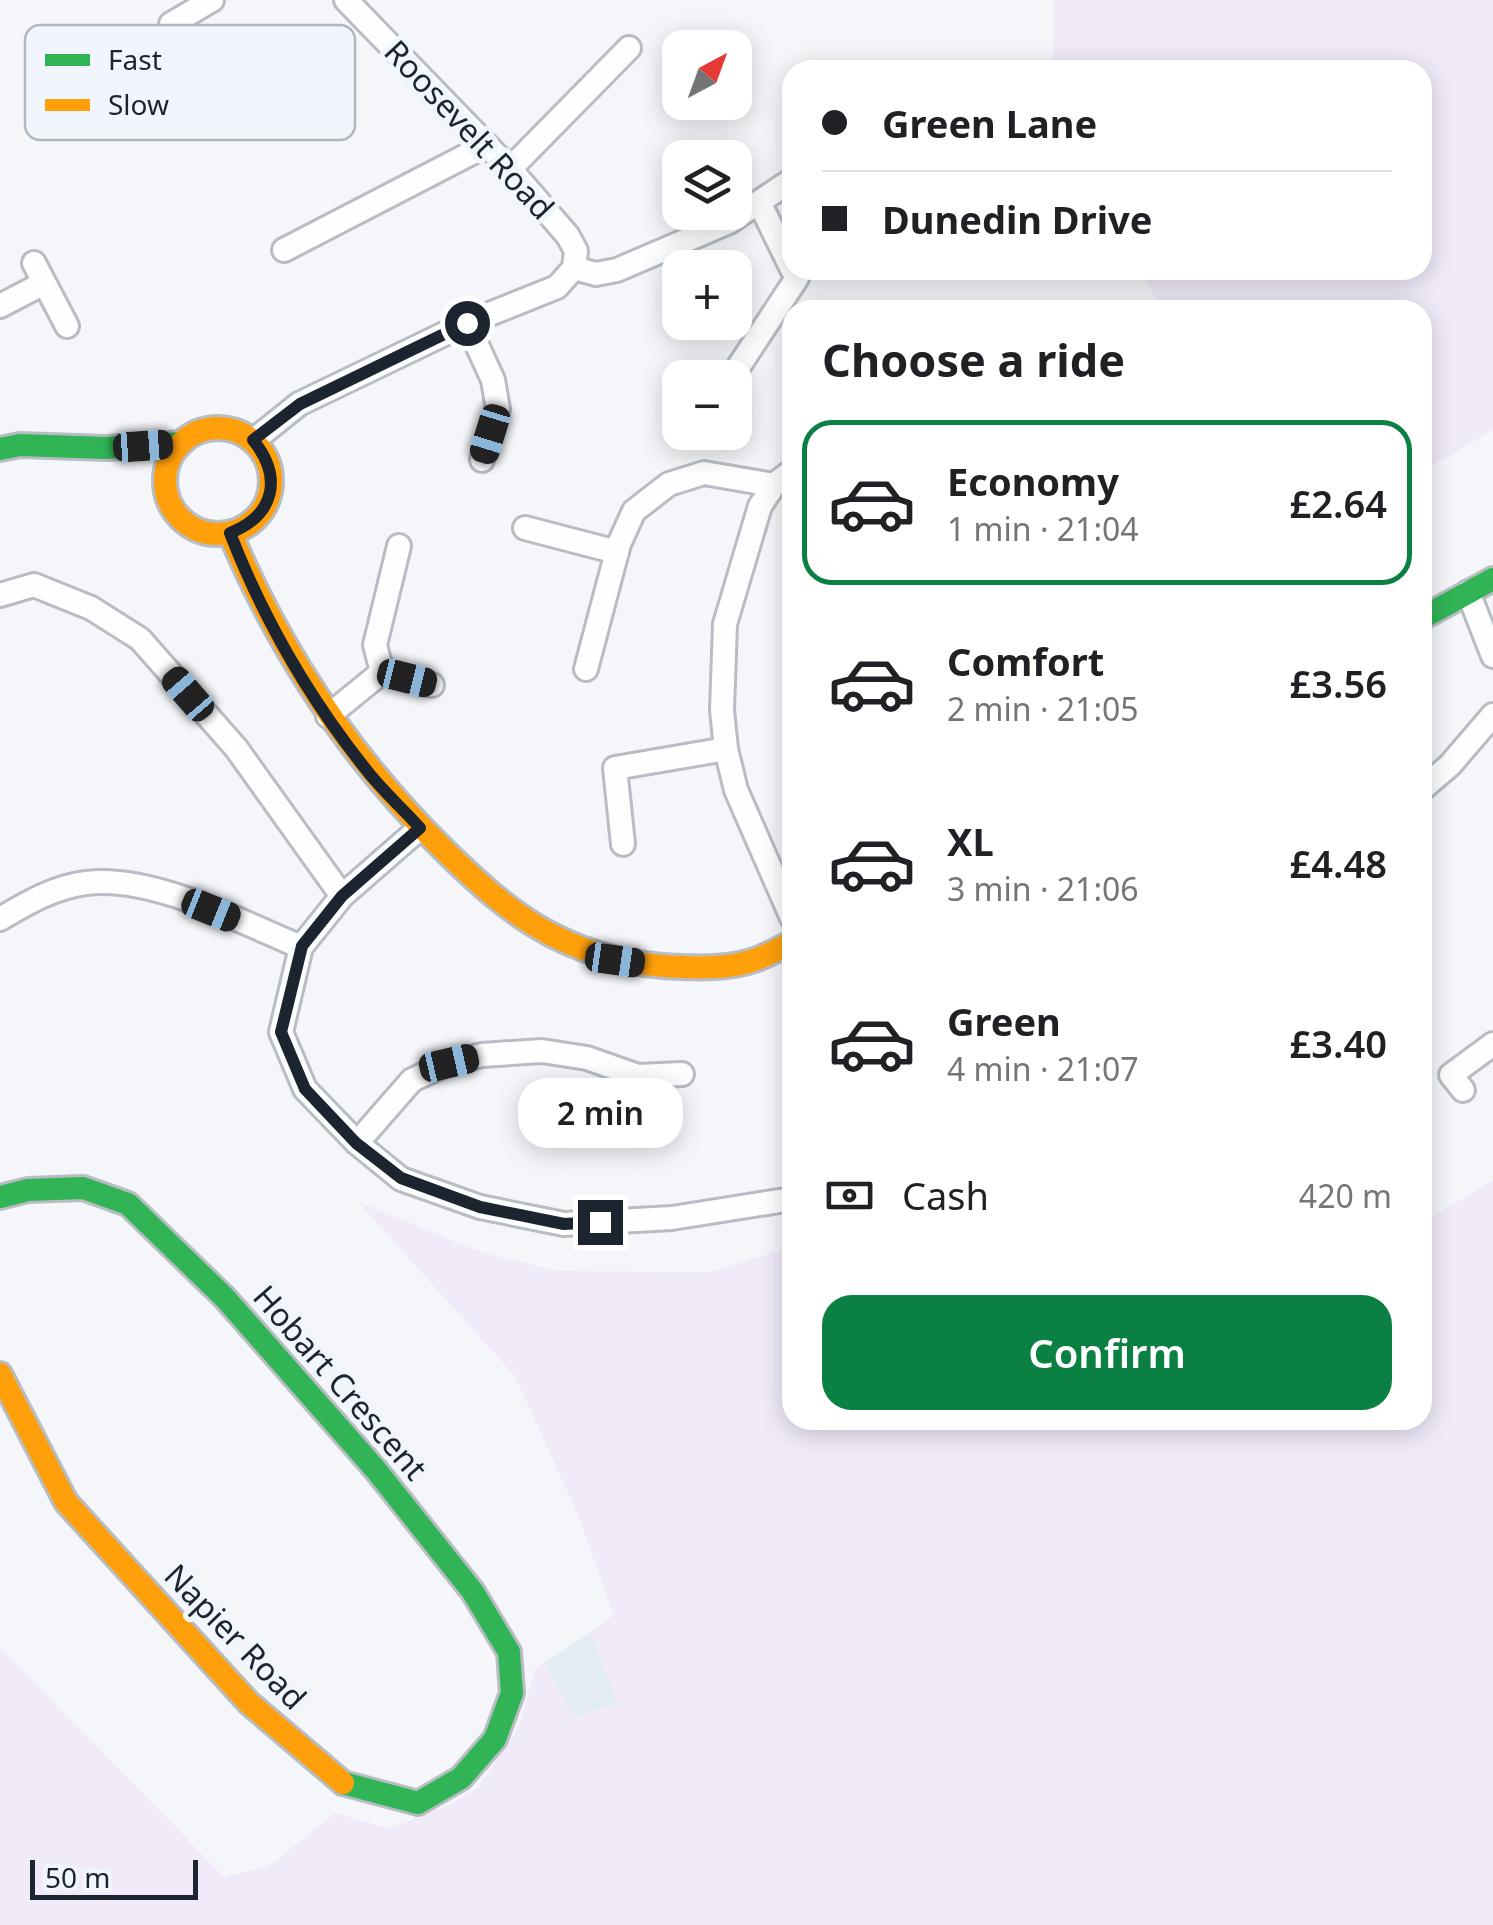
<!DOCTYPE html>
<html lang="en">
<head>
<meta charset="utf-8">
<style>
  :root { --surface:#fff; --page:#f6f6f6; --text:#202124; --muted:#757577; --line:#e0e0e0; --accent:#0b8043 }
  body { margin:0; font-family:"Noto Sans",sans-serif; background:var(--page); color:var(--text); height:100vh; display:flex; flex-direction:column; font-size:38px; white-space:nowrap }
  * { box-sizing:border-box; margin:0 }
  p { font-size:32px; color:var(--muted) }
  .icon { flex:none; width:55px; height:55px; fill:none; stroke:currentColor; stroke-width:2; stroke-linecap:round; stroke-linejoin:round }
  .map { position:relative; flex:1; overflow:hidden }
  .panel { position:absolute; left:782px; top:300px; width:650px; height:1130px; display:flex; flex-direction:column; background:var(--surface); border-radius:30px; box-shadow:0 5px 25px #0003 }
  .panel>* { flex:none }
  .top-card { position:absolute; left:782px; top:60px; width:650px; height:220px; border-radius:30px; box-shadow:0 5px 25px #0003; display:grid; align-content:center; height:220px; padding:0 40px; background:var(--surface) }
  .needle { width:65px; rotate:41deg }
  .tools { position:absolute; left:662px; top:30px; display:grid; gap:20px }
  .tools a { display:grid; place-items:center; width:90px; height:90px; border-radius:20px; background:var(--surface); box-shadow:0 5px 25px #0003; font-size:50px }
  .scale { position:absolute; left:30px; bottom:25px; width:168px; box-sizing:border-box; padding-left:10px; border:5px solid #1c252f; border-top:0; font-size:28px; line-height:35px; white-space:nowrap; color:#1c252f; -webkit-text-stroke:8px #f1f6fc; paint-order:stroke }
  .end { position:absolute; width:45px; height:45px; margin:-22px; border:12px solid #1c252f; background:#fff; box-shadow:0 0 0 5px #fff }
  .from { border-radius:50% }
  .bubble { position:absolute; height:70px; border-radius:30px; background:var(--surface); box-shadow:0 5px 25px #0003; font-size:32px; font-weight:600; line-height:70px; text-align:center }
  .car { position:absolute; width:30px; height:60px; margin:-30px -15px; border-radius:12px; box-shadow:0 0 8px 2px #0007; background:linear-gradient(#222 24%,#8ab4d8 0 40%,#222 0 76%,#8ab4d8 0 86%,#222 0) }
  .top-card b { display:flex; align-items:center; gap:35px; height:95px; font-size:38px }
  .top-card b+b { border-top:2px solid var(--line) }
  .top-card i { width:25px; height:25px; background:var(--text) }
  ul { padding:0; list-style:none }
  li { display:flex; align-items:center; gap:30px; height:165px; margin:0 20px 15px; padding:0 20px; border:5px solid transparent; border-radius:30px }
  li div { flex:1 }
  li b { display:block; font-size:38px }
  li em { font-style:normal; font-weight:600 }
  li.on { border-color:var(--accent) }
  li>.icon { width:90px; height:90px; stroke-width:1.5 }
  h2 { padding:0 40px; font-size:45px; line-height:120px }
  .pay { display:flex; align-items:center; gap:25px; height:110px; padding:0 40px; font-size:38px }
  .pay p { margin-inline-start:auto }
  .primary-button { display:flex; gap:20px; margin-top:auto; padding:20px 40px }
  .primary-button a { flex:1; height:115px; border-radius:30px; background:var(--accent); color:#fff; font-size:40px; font-weight:600; line-height:115px; text-align:center }
  .map>svg:first-child { display:block }
  .built { fill:#e3ebf4 }
  .green { fill:#f0eaf9 }
  .lines { fill:none; stroke-linecap:round; stroke-linejoin:round }
  .street-casing { stroke:#b8bdc4; stroke-width:28 }
  .fast-casing { stroke:#b8bdc4; stroke-width:28 }
  .slow-casing { stroke:#b8bdc4; stroke-width:28 }
  .street { stroke:#fdfefe; stroke-width:22 }
  .fast { stroke:#30b455; stroke-width:22 }
  .slow { stroke:#ff9f0a; stroke-width:22 }
  .route { stroke:#1c252f; stroke-width:12 }
  .labels { text-anchor:middle; dominant-baseline:central; stroke-width:10; stroke-linejoin:round; paint-order:stroke }
  .street-label { font-size:32px; fill:#1c252f; stroke:#f1f6fc }
  .key { fill:#f1f6fc; stroke:#b1b7be; stroke-width:2.5 }
  .key-label { font-size:28px; fill:#1c252f }
</style>
</head>
<body>
<div class="map">
<svg width="1493" height="1925" viewBox="0 0 1493 1925">
  <rect width="100%" height="100%" fill="#f4f6f9"/>
  <!-- built -->
  <path class="built" d="M590 1632 619 1704 574 1717 544 1663Z"/>
  <!-- green -->
  <g class="green">
    <path d="M1054 0H1493V430L1423 471 1422 310H1161L1140 270H1422V70H1053Z"/>
    <path d="M1493 1180V1925H0V1647L224 1877 268 1867 335 1813 389 1829 448 1805 478 1788 520 1725 535 1669 544 1663 574 1717 619 1704 590 1632 614 1615 577 1512 515 1376 357 1201 483 1253 558 1271 709 1272 792 1247V1420H1422L1423 1223Z"/>
  </g>
  <g class="lines">
    <defs>
      <g id="street">
        <path d="M171 24 212 0"/>
        <path d="M510 169 629 48"/>
        <path d="M760 204 792 269"/>
        <path d="M284 250 485 146"/>
        <path d="M34 263 67 326"/>
        <path d="M574 268 596 274 617 270 729 222 792 180"/>
        <path d="M0 306 44 283"/>
        <path d="M467 323 493 380 498 409 482 460"/>
        <path d="M739 366 797 278 793 270"/>
        <path d="M253 441 299 404 467 323 557 287 574 268 576 251 568 236 510 169 346 0"/>
        <path d="M792 471 774 485 760 506 725 624 722 710 726 749 736 790 792 918"/>
        <path d="M525 528 617 552"/>
        <path d="M1468 592 1493 656"/>
        <path d="M0 595 34 585 91 608 140 639 236 748 342 896"/>
        <path d="M586 669 619 544 634 511 669 484 704 473 774 485"/>
        <path d="M382 672 432 685"/>
        <path d="M328 716 382 672 375 645 399 546"/>
        <path d="M1422 789 1450 765 1493 715"/>
        <path d="M420 828 342 896 301 947 281 1032 305 1089 357 1143 401 1179 480 1207 564 1224 672 1218 792 1199"/>
        <path d="M623 844 615 768 726 749"/>
        <path d="M0 919C27 903 54 887 86 883 151 874 241 922 301 947"/>
        <path d="M1463 1090 1451 1075 1493 1044"/>
        <path d="M357 1143 412 1080 449 1063 482 1055 542 1051 587 1058 638 1076 682 1074"/>
      </g>
      <g id="fast">
        <path d="M0 449 20 445 106 448 181 443"/>
        <path d="M1422 618 1493 579"/>
        <path d="M0 1197 28 1190 83 1188 128 1204 225 1298 376 1470 473 1592 509 1652 512 1693 495 1739 461 1778 418 1803 343 1783"/>
      </g>
      <g id="slow">
        <circle cx="218" cy="481" r="53"/>
        <path d="M230 533C281 654 351 759 445 851 477 882 511 914 552 935 592 956 638 966 683 967 705 968 730 968 751 961 765 957 779 949 792 942"/>
        <path d="M0 1374 66 1502 249 1703 343 1783"/>
      </g>
    </defs>
    <!-- street casing -->
    <use href="#street" class="street-casing"/>
    <!-- fast casing -->
    <use href="#fast" class="fast-casing"/>
    <!-- slow casing -->
    <use href="#slow" class="slow-casing"/>
    <!-- street -->
    <use href="#street" class="street"/>
    <!-- fast -->
    <use href="#fast" class="fast"/>
    <!-- slow -->
    <use href="#slow" class="slow"/>
  </g>
  <g class="lines">
    <!-- route -->
    <path class="route" d="M467 323 300 404 253 440C283 477 275 515 230 533 263 618 311 701 368 772 384 792 403 809 420 828L342 896 302 946 281 1032 305 1089 356 1143 401 1178 480 1207 564 1224 600 1222"/>
  </g>
  <g class="labels">
    <!-- street labels -->
    <g class="street-label">
      <text transform="translate(470 129) rotate(47)">Roosevelt Road</text>
      <text transform="translate(341 1382) rotate(49)">Hobart Crescent</text>
      <text transform="translate(236 1636) rotate(46)">Napier Road</text>
    </g>
  </g>
  <!-- legend -->
  <rect x="25" y="25" width="330" height="115" rx="15" class="key"/>
  <rect x="45" y="54" width="45" height="12" fill="#30b455"/>
  <rect x="45" y="99" width="45" height="12" fill="#ff9f0a"/>
  <g class="key-label">
    <text x="108" y="70">Fast</text>
    <text x="108" y="115">Slow</text>
  </g>
</svg>
<div class="tools">
<a><svg class="needle" viewBox="-14 -14 28 28"><path d="M0-13l5 13h-10z" fill="#e53935"/><path d="M0 13l5-13h-10z" fill="#757577"/></svg></a>
<a><svg class="icon" aria-label="layers" viewBox="0 0 24 24"><path d="M12 4l9 5-9 5-9-5zM3 14l9 5 9-5"/></svg></a>
<a>+</a>
<a>−</a>
</div>
<div class="scale">50 m</div>
<i class="end from" style="left:467px;top:323px"></i>
<i class="end" style="left:600px;top:1222px"></i>
<div class="bubble" style="left:518px;top:1078px;width:165px">2 min</div>
<i class="car" style="left:490px;top:434px;rotate:197deg"></i>
<i class="car" style="left:143px;top:446px;rotate:86deg"></i>
<i class="car" style="left:407px;top:678px;rotate:104deg"></i>
<i class="car" style="left:188px;top:694px;rotate:319deg"></i>
<i class="car" style="left:211px;top:910px;rotate:112deg"></i>
<i class="car" style="left:615px;top:960px;rotate:98deg"></i>
<i class="car" style="left:449px;top:1063px;rotate:77deg"></i>
<div class="top-card">
<b><i class="from"></i>Green Lane</b>
<b><i></i>Dunedin Drive</b>
</div>
<section class="panel">
<h2>Choose a ride</h2>
<ul>
<li class="on"><svg class="icon" aria-label="car" viewBox="0 0 24 24"><path d="M5 17H2v-5l4-1 3-4h7l3 4 3 1v5h-3M9 17h6M6 11h13"/><circle cx="7" cy="17" r="2"/><circle cx="17" cy="17" r="2"/></svg><div><b>Economy</b><p>1 min · 21:04</p></div><em>£2.64</em></li>
<li><svg class="icon" aria-label="car" viewBox="0 0 24 24"><path d="M5 17H2v-5l4-1 3-4h7l3 4 3 1v5h-3M9 17h6M6 11h13"/><circle cx="7" cy="17" r="2"/><circle cx="17" cy="17" r="2"/></svg><div><b>Comfort</b><p>2 min · 21:05</p></div><em>£3.56</em></li>
<li><svg class="icon" aria-label="car" viewBox="0 0 24 24"><path d="M5 17H2v-5l4-1 3-4h7l3 4 3 1v5h-3M9 17h6M6 11h13"/><circle cx="7" cy="17" r="2"/><circle cx="17" cy="17" r="2"/></svg><div><b>XL</b><p>3 min · 21:06</p></div><em>£4.48</em></li>
<li><svg class="icon" aria-label="car" viewBox="0 0 24 24"><path d="M5 17H2v-5l4-1 3-4h7l3 4 3 1v5h-3M9 17h6M6 11h13"/><circle cx="7" cy="17" r="2"/><circle cx="17" cy="17" r="2"/></svg><div><b>Green</b><p>4 min · 21:07</p></div><em>£3.40</em></li>
</ul>
<div class="pay"><svg class="icon" aria-label="cash" viewBox="0 0 24 24"><path d="M3 7h18v10H3z"/><circle cx="12" cy="12" r="2"/></svg>Cash<p>420 m</p></div>
<div class="primary-button"><a>Confirm</a></div>
</section>
</div>
</body>
</html>
